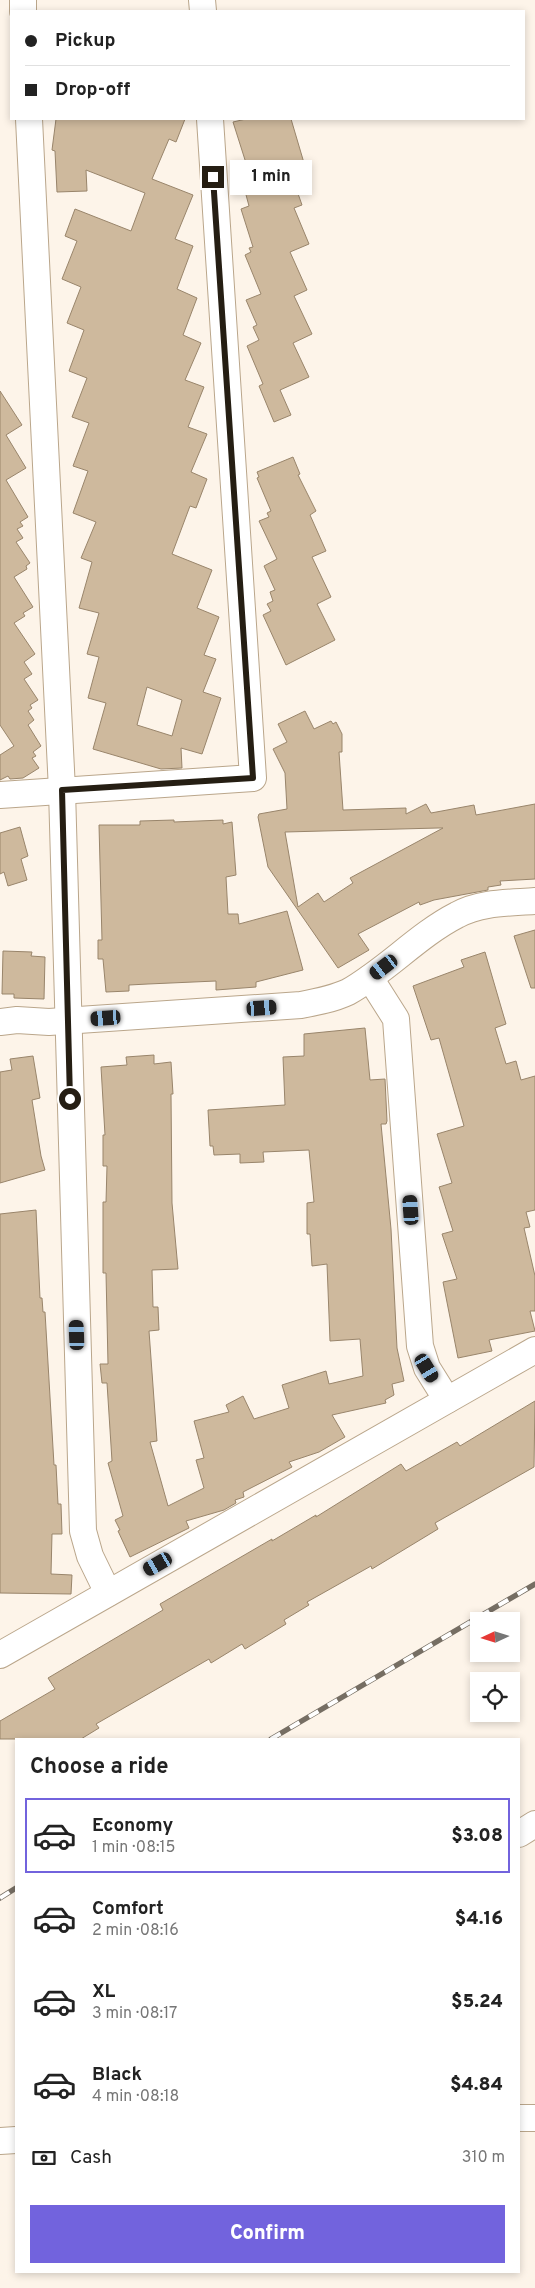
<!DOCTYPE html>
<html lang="en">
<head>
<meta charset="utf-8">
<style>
  :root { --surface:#fff; --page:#f2f2f2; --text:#222; --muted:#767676; --line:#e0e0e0; --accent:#7263dd }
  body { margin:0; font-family:Overpass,sans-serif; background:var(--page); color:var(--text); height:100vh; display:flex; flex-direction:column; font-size:19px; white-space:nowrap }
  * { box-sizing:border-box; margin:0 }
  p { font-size:16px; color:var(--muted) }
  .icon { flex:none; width:28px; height:28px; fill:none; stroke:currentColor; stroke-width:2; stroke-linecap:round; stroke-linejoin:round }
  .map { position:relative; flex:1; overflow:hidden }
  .sheet { position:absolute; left:15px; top:1738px; width:505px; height:535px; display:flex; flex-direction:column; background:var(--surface); border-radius:0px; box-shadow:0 2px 8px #0003 }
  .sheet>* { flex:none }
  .guide { position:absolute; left:10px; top:10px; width:515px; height:110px; border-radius:0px; box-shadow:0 2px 8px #0003; display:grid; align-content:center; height:110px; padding:0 15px; background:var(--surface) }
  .needle { width:32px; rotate:266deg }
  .tools { position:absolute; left:470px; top:1612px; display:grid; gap:10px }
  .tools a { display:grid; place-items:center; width:50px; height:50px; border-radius:0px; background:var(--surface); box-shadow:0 2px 8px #0003; font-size:25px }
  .end { position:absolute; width:22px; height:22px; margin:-11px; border:6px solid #251e13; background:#fff; box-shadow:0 0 0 2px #fff }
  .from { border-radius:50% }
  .bubble { position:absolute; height:35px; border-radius:0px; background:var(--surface); box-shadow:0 2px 8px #0003; font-size:16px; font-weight:800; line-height:35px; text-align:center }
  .car { position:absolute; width:15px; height:30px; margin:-15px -8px; border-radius:6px; box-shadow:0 0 4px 1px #0007; background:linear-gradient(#222 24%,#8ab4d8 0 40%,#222 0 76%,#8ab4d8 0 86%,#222 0) }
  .guide b { display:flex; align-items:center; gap:18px; height:48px; font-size:19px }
  .guide b+b { border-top:1px solid var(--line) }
  .guide i { width:12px; height:12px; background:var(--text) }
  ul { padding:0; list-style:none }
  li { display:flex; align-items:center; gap:15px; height:75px; margin:0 10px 8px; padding:0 5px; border:2px solid transparent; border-radius:0px }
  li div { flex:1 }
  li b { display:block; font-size:19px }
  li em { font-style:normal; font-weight:800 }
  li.on { border-color:var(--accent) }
  li>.icon { width:45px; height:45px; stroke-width:1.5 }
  h2 { padding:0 15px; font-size:22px; line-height:60px }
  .pay { display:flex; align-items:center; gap:12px; height:55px; padding:0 15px; font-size:19px }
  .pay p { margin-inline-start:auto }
  .cta { display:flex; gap:10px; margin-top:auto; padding:10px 15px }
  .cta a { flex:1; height:58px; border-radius:0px; background:var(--accent); color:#fff; font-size:20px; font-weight:800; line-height:58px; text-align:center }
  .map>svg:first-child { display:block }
  .building { fill:#ceb99d; stroke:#99856b; fill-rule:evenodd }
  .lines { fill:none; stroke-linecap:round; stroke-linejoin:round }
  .street-casing { stroke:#baa68b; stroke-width:28 }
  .street { stroke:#fff; stroke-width:26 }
  .rail-casing { stroke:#766e63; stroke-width:5.5 }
  .rail { stroke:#fff; stroke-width:4; stroke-dasharray:11; stroke-linecap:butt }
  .route { stroke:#251e13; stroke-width:6 }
</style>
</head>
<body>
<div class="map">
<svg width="535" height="2288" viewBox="0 0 535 2288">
  <rect width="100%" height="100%" fill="#fdf4e9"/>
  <!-- building -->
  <g class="building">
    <path d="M56 119H185L176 142 169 139 152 179 193 195 175 239 193 246 177 289 197 298 183 335 201 343 185 380 204 387 188 427 207 434 191 472 207 479 196 508 190 506 172 554 212 570 197 608 219 617 204 655 216 659 203 692 221 698 202 754 181 748 182 768 161 769 93 749 106 703 88 698 99 657 87 654 99 613 79 608 92 562 81 558 96 522 73 513 88 471 73 466 89 423 72 417 87 378 69 371 84 330 67 323 81 287 62 279 77 241 65 236 75 209 131 231 145 193 86 170 87 191 57 192 55 151 52 150ZM147 687 182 700 172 736 137 725Z"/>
    <path d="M246 119H291L304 163 289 168 302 205 294 208 309 244 290 252 307 290 294 296 312 334 293 343 309 377 280 390 291 415 274 422 259 386 263 384 247 346 259 340 253 327 257 325 246 300 261 294 245 255 251 252 249 248 253 247 241 209 249 206 238 165 246 163 233 122Z"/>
    <path d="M0 391 22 425 6 435 26 468 6 480 28 517 20 522 23 526 17 529 23 538 16 542 30 563 26 566 27 569 14 577 33 607 23 613 25 616 14 623 35 654 24 662 32 674 24 679 38 700 30 705 32 708 28 711 34 720 28 725 41 746 33 752 36 756 32 758 39 768 23 778 10 779 8 776 0 780V755L14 746 0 725Z"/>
    <path d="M293 457 300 474 298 475 316 511 310 515 326 551 312 557 331 597 317 604 335 640 286 665 263 615 271 611 267 604 273 601 270 592 275 590 264 566 277 559 259 521 269 517 267 513 271 511 257 478 259 477 257 472Z"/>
    <path d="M305 711 314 729 331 721 333 724 336 722 342 734V752H339L343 810 406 808V814L426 804 431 813 474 805 476 815 535 804V879L500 881 501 885 488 887V890L434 900 420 905 419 902 358 934 369 950 338 968 268 867 258 817 259 814 287 809 285 773 273 749 287 742 278 724ZM438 828H443L350 878 353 883 324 902 318 893 298 907 285 832Z"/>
    <path d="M174 820V822L223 820V824L232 822 236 875 226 877 228 914H238L239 924 287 911 303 970 256 982V987L216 990V981L148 984 129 985V991L106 992 103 959H98V940H102L99 825H140V821Z"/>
    <path d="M20 827 28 856 21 859 27 880 8 886 4 872 0 874V833Z"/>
    <path d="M535 930V988H531L514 936Z"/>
    <path d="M3 951 32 952 31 956 45 957 44 999 14 998V994H2Z"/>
    <path d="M485 952 506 1024 495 1028 506 1064 516 1061 521 1080 535 1076V1210L526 1212 530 1227 524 1228 535 1276V1311H530L535 1331 489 1340 492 1351 458 1358 443 1282 457 1279 442 1234 453 1231 439 1187 452 1183 437 1134 464 1126 439 1038 431 1040 413 986 464 967 461 960Z"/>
    <path d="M365 1028 370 1080 385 1079 387 1121 386 1124H381L391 1229 397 1348 404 1381 392 1384 394 1395 385 1400 386 1403 332 1415 345 1437 319 1452 289 1462 292 1467 243 1492 244 1497 235 1500 236 1503 224 1510 186 1521 189 1528 130 1557 118 1531 120 1530 115 1520 123 1516 108 1463 112 1461 107 1383H102L100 1364H108L106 1273H103V1202H106L107 1166H103V1135H105L101 1067 127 1065 126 1057 154 1055V1064L171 1062 173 1094H171L172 1203 178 1269 152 1270 153 1307H158L159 1330 149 1331 157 1441 150 1442 168 1506 204 1488 196 1460 204 1458 194 1421 229 1412 226 1405 243 1396 254 1419 289 1408 282 1385 326 1371 329 1384 363 1376 360 1339 330 1341 327 1264 312 1266 310 1234H307V1203L314 1202 309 1150 263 1152 264 1162 240 1163V1154L214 1155 213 1146H210L208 1110 285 1105 283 1057 304 1056V1034Z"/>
    <path d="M33 1056 40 1098 32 1100 41 1156 45 1170 0 1183V1072L12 1070 10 1059Z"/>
    <path d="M36 1210 40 1298H42L43 1312H45L54 1465H56L58 1504H61L62 1534H52L51 1574 72 1575 71 1594 0 1593V1214Z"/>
    <path d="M535 1401 534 1467 435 1523 438 1529 372 1569 371 1566 307 1602 309 1605 284 1620 286 1624 245 1649 242 1644 211 1663 209 1659 96 1724 99 1728 81 1739H0V1721L55 1689 48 1678 163 1610 160 1604 272 1539V1541L316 1515V1517L401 1464 406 1471 457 1442 460 1446Z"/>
  </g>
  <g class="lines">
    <defs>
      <g id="street">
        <path d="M23 0V11"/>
        <path d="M202 0 203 11"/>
        <path d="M29 119 62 790 83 1531 90 1556 108 1593"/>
        <path d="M0 795 253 778 210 119"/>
        <path d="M370 978 396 1019 420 1346 427 1368 447 1400"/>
        <path d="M0 1022 17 1020 49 1022 301 1005C317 1002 333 999 348 992 387 970 418 935 457 915 481 902 508 903 535 901"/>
        <path d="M0 1655 535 1350"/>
        <path d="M519 1834 535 1824"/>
        <path d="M519 2118H535"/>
        <path d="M0 2141 16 2140"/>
      </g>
    </defs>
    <!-- street casing -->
    <use href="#street" class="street-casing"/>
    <!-- street -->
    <use href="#street" class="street"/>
    <defs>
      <g id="rail">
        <path d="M271 1739 535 1584"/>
        <path d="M0 1898 16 1888"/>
      </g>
    </defs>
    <!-- rail casing -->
    <use href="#rail" class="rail-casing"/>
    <!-- rail -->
    <use href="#rail" class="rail"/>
  </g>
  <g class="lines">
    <!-- route -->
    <path class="route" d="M70 1099 62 790 253 778 213 177"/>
  </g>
</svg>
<div class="tools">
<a><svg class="needle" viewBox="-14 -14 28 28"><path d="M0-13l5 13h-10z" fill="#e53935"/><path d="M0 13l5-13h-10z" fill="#767676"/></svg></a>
<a><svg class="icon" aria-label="locate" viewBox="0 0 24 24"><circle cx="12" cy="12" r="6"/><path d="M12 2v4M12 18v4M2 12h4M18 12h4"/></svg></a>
</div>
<i class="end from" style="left:70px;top:1099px"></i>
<i class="end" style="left:213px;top:177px"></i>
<div class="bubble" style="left:230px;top:160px;width:82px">1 min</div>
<i class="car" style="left:384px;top:967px;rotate:233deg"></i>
<i class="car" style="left:262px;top:1008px;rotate:86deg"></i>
<i class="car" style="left:106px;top:1018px;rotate:266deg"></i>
<i class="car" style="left:411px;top:1210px;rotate:356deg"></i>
<i class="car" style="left:77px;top:1335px;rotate:358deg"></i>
<i class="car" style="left:427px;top:1368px;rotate:149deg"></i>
<i class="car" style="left:158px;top:1564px;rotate:240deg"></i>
<div class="guide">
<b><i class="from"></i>Pickup</b>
<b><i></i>Drop-off</b>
</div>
<section class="sheet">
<h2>Choose a ride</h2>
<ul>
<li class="on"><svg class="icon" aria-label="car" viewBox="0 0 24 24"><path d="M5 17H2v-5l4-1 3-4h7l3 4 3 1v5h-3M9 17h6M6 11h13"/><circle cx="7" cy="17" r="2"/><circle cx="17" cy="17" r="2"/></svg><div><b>Economy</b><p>1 min · 08:15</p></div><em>$3.08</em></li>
<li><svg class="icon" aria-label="car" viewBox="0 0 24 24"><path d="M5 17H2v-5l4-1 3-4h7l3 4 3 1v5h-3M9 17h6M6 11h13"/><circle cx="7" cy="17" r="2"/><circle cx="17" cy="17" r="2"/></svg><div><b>Comfort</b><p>2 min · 08:16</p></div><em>$4.16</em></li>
<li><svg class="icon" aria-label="car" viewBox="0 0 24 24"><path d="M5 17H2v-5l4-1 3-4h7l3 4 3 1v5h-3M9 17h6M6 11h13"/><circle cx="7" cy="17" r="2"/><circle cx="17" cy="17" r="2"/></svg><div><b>XL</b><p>3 min · 08:17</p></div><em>$5.24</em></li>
<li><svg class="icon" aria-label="car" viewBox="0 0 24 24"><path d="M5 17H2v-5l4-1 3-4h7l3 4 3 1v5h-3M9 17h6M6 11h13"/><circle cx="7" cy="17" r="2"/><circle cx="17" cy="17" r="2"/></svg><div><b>Black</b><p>4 min · 08:18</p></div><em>$4.84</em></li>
</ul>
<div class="pay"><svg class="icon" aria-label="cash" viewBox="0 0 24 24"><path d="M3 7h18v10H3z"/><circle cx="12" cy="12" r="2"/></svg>Cash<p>310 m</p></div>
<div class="cta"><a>Confirm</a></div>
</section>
</div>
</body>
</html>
